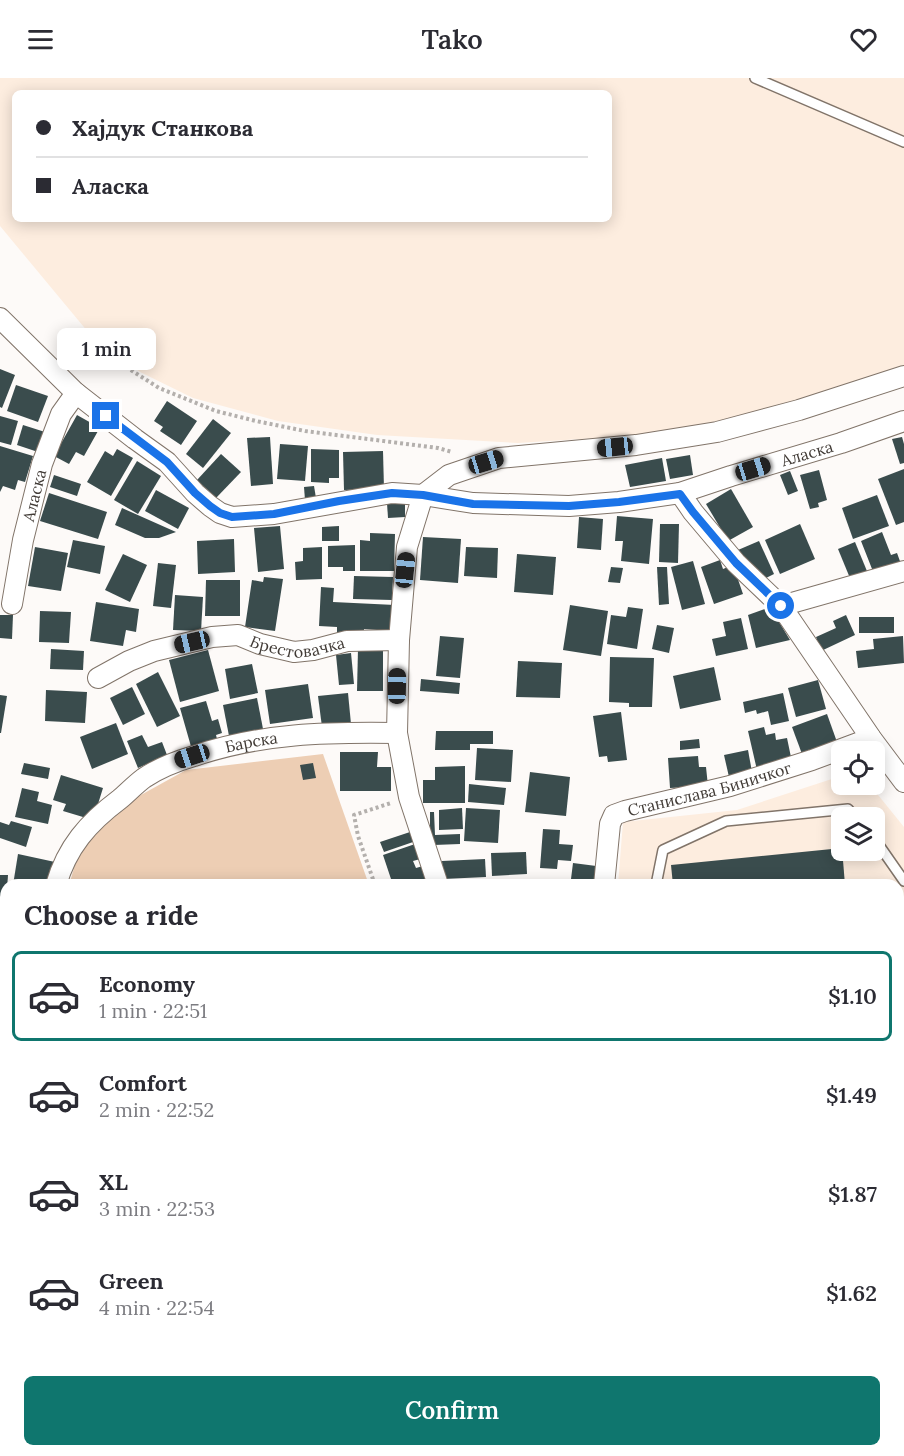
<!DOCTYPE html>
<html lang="en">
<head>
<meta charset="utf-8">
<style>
  :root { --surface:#fff; --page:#f2f2f3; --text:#2b2b33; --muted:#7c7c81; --line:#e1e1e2; --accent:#0f766e }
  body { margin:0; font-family:Lora,serif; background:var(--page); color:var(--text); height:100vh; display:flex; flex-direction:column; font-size:22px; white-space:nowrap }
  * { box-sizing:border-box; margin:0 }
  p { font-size:20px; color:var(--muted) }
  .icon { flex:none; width:33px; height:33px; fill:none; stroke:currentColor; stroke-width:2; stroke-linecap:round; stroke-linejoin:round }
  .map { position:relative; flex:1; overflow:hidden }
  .side { position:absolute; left:0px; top:801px; width:904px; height:578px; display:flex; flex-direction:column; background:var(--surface); border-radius:18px 18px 0 0; box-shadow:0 3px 15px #0003 }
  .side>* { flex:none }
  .guide { position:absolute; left:12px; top:12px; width:600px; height:132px; border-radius:9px; box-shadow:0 3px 15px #0003; display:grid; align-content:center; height:132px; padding:0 24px; background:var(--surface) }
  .fabs { position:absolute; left:831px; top:663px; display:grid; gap:12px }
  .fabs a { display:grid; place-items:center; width:54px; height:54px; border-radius:9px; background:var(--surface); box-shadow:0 3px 15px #0003; font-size:30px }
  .end { position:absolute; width:27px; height:27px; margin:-14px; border:8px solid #1a73e8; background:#fff; box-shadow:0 0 0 3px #fff }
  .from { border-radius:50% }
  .bubble { position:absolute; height:42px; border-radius:9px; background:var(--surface); box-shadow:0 3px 15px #0003; font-size:20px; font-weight:600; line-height:42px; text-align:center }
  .car { position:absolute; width:18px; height:36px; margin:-18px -9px; border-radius:8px; box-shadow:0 0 4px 2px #0007; background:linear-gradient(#222 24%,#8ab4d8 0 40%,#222 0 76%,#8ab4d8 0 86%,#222 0) }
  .guide b { display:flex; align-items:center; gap:21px; height:57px; font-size:22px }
  .guide b+b { border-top:2px solid var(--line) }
  .guide i { width:15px; height:15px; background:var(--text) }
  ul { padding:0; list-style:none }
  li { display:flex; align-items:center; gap:18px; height:90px; margin:0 12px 9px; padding:0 12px; border:3px solid transparent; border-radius:9px }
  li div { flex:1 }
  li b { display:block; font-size:22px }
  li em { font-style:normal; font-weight:600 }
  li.current { border-color:var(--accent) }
  li>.icon { width:54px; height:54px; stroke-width:1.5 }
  h2 { padding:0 24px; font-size:27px; line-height:72px }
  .button { display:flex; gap:12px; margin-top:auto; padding:12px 24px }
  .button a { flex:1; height:69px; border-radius:9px; background:var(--accent); color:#fff; font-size:24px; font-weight:600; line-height:69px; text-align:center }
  header { display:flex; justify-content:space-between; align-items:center; height:78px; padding:0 24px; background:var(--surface); font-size:27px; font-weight:600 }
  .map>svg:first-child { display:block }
  .built { fill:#fdeddf; fill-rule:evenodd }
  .green { fill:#edceb4 }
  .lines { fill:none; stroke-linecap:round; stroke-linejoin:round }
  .stream { stroke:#d0ab8a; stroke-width:7 }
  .building { fill:#3a4c4d }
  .service-casing { stroke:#817469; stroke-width:12 }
  .minor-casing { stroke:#817469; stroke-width:22 }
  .path { stroke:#b4b0ad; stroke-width:4; stroke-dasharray:3 3; stroke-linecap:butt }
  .service { stroke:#fff; stroke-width:9 }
  .minor { stroke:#fff; stroke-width:20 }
  .route { stroke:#1a73e8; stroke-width:8 }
  .labels { text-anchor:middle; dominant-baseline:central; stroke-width:6; stroke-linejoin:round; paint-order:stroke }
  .street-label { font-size:16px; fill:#413b36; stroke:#fdfaf8 }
</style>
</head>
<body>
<header><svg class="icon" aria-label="menu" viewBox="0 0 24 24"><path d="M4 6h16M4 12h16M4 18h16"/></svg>Tako<svg class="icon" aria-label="heart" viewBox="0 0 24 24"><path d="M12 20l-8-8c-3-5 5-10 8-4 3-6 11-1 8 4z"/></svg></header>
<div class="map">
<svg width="904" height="1378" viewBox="0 0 904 1378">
  <rect width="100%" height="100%" fill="#fdfaf8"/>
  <!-- built -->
  <g class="built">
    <path d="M0 0H904V291L825 315 733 340 645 357 518 365 377 357 278 343 193 320 140 294 93 260 0 148ZM15 15H609V141H15Z"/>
    <path d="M841 698 842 706 870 707 904 749V1172L898 1171V807H618L623 744 737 732ZM842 740H874V772H842Z"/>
    <path d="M515 1372 713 1373 712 1378H513Z"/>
  </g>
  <!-- green -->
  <g class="green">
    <path d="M323 676 369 807H69L80 770 121 728 186 692Z"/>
    <path d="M0 1188 6 1204V1372L100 1373 106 1378H0Z"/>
  </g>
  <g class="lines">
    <!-- stream -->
    <g class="stream">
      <path d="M0 1306 6 1312"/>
      <path d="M65 1372 71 1378"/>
    </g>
  </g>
  <!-- building -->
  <g class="building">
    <path d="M0 291 15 297 2 330 0 329Z"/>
    <path d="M16 307 48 318 38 344 7 333Z"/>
    <path d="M167 323 197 343 181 367 160 353 163 349 154 343Z"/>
    <path d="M77 337 93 346 90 350 98 353 84 378 76 374 69 386 54 378Z"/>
    <path d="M0 338 18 343 11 367 0 364Z"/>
    <path d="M213 341 231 355 203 390 186 376Z"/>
    <path d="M23 347 45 354 38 374 17 367Z"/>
    <path d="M270 359 273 406 251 408 247 360Z"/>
    <path d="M902 359 904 366V385L900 386 892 361Z"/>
    <path d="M280 366 308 368 305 403 277 401Z"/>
    <path d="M0 368 33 378 25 404 18 402 15 412 3 408 0 414Z"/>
    <path d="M117 371 133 380 111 418 87 404 105 373 113 378Z"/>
    <path d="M311 371 339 372V400H329V405L311 404Z"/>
    <path d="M383 373 384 411 344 412 343 374Z"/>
    <path d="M221 376 241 394 216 420 197 402Z"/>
    <path d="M690 377 693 397 670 401 666 381Z"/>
    <path d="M662 380 666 403 630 409 625 387Z"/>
    <path d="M137 383 161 398 138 436 114 422Z"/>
    <path d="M904 391V444L896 447 878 401Z"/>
    <path d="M819 392 827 422 818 425 819 429 810 431 800 397Z"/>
    <path d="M790 393 798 413 788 417 780 397Z"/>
    <path d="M54 397 81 406 77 418 50 409Z"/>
    <path d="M314 408 316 420 305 422 304 409Z"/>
    <path d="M731 411 753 449 728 463 706 426Z"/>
    <path d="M156 412 189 430 178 451 145 433Z"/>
    <path d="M49 415 107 434 98 461 40 443Z"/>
    <path d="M877 417 889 448 853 461 842 430Z"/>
    <path d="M405 424V439L388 440 387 425Z"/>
    <path d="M122 430 176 454 159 460H145L115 447Z"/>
    <path d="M617 438 653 441 649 486 621 483 623 463H615Z"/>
    <path d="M579 439 603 441 601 472 577 470Z"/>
    <path d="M660 446H679L678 485 659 484Z"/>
    <path d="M800 446 815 481 780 496 765 462Z"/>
    <path d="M280 448 284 491 258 494 254 450Z"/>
    <path d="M339 448V463H322V449Z"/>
    <path d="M882 454 891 477 897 475 901 486 874 496 861 463Z"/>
    <path d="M370 455 395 456 394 493H360V462L370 463Z"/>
    <path d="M423 459 461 461 458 505 420 502Z"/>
    <path d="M234 461 235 494 198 496 197 463Z"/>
    <path d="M73 462 105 468 100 496 67 489Z"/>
    <path d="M759 463 774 496 766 500 738 472Z"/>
    <path d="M855 464 869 498 852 505 838 471Z"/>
    <path d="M355 467V493H343V489H328V468Z"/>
    <path d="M35 469 68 475 61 513 28 508Z"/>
    <path d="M322 469V501L296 502 295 484 303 483V470Z"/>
    <path d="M466 469 498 470 497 500 464 498Z"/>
    <path d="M123 476 147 487 130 524 105 512Z"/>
    <path d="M517 476 556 479 553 517 514 514Z"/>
    <path d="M720 482 723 491 733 487 743 516 714 526 701 489Z"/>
    <path d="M693 483 705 526 682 532 671 489Z"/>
    <path d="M158 485 176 487 171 530 153 528Z"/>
    <path d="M611 489 623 490 620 505 608 504Z"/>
    <path d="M657 489H667L669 526 659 527Z"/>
    <path d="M354 498 393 499 392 522 353 521Z"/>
    <path d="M264 499 283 501 275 553 245 549 252 502 263 504Z"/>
    <path d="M206 502H240V538H205Z"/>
    <path d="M321 509 334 510 333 524 395 527 393 556 377 555V552L364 551V556L337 554V549L319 548Z"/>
    <path d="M175 517 203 519 201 553 173 552Z"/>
    <path d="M96 524 139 531 136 554 126 552 123 568 90 563Z"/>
    <path d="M570 527 608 533 601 578 563 572Z"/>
    <path d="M628 529 643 531 637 571 607 566 611 537 626 539Z"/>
    <path d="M770 529 790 562 756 570 748 537Z"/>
    <path d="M40 533 71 534 69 565 39 564Z"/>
    <path d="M0 537H13L12 561 0 560Z"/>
    <path d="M846 537 855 557 821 573 816 559 836 550 833 543Z"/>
    <rect x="859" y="539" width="35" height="16"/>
    <path d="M741 540 748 571 716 578 712 561 726 558 723 544Z"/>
    <path d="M657 547 674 550 669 575 652 571Z"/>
    <path d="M440 558 464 560 460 600 436 598Z"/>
    <path d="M903 558 904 585 858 590 856 573 874 571 873 561Z"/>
    <path d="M51 571 84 573 83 592 50 591Z"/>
    <path d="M358 571H383V613H357Z"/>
    <path d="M208 572 219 613 180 624 169 582Z"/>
    <path d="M351 575 354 606 339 607 336 577Z"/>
    <path d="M610 579 654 580 652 629H629V625L609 624Z"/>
    <path d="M518 583 562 585 560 620 516 619Z"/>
    <path d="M252 586 258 615 230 621 225 591Z"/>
    <path d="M714 589 721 622 680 631 673 598Z"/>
    <path d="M158 594 180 638 157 649 136 606Z"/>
    <path d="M421 601 460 605 459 616 420 613Z"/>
    <path d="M818 602 826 631 796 639 788 610Z"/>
    <path d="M308 606 313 640 270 646 265 612Z"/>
    <path d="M132 609 145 636 123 647 110 620Z"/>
    <path d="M46 612 87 614 85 645 45 643Z"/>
    <path d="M348 615 351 646 322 649 318 618Z"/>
    <path d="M783 615 789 643 771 647 768 633 757 636 756 632 745 635 743 624Z"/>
    <path d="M0 617 7 618 1 655H0Z"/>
    <path d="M257 620 264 656 230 663 223 627Z"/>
    <path d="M206 623 212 643 218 641 222 655 216 657 218 665 192 672 180 630Z"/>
    <path d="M621 634 627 682 608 684 607 678 599 679 593 638Z"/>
    <path d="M827 636 837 664 802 676 792 649Z"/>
    <path d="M116 645 128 676 92 691 80 659Z"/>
    <path d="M764 649 766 657 775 655 776 662 787 660 792 684 757 692 748 653Z"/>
    <path d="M436 653H493V666H470V672H435Z"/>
    <path d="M142 657 148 669 162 664 167 677 138 690 127 663Z"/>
    <path d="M699 661 700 670 680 672V663Z"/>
    <path d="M477 670 513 672 511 704 475 702Z"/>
    <path d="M748 672 752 694 729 699 724 677Z"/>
    <path d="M340 674H378L377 689H391V713H340Z"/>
    <path d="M698 678 699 689H706L708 708 670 710 668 680Z"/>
    <path d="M24 685 50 690 48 701 21 696Z"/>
    <path d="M313 685 316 700 303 702 300 687Z"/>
    <path d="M465 688V725H423V702H435V689Z"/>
    <path d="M530 694 570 699 566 738 525 734Z"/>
    <path d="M61 697 103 710 93 742 63 733 66 726 53 722Z"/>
    <path d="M469 706 506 710 504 727 468 724Z"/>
    <path d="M22 710 39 714 37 723 52 727 48 746 15 739Z"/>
    <path d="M462 730 463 751 439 752V732Z"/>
    <path d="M466 730 500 732 498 765 464 763Z"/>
    <path d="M430 734H434L435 757 460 756V766L434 767 430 759Z"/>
    <path d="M11 743 32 749 26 769 0 760V744L9 747Z"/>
    <path d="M543 751 560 752 559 766 573 767 571 783 558 782 557 791 540 790Z"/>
    <path d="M413 753 416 763 384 774 380 764Z"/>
    <path d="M418 765 424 780 413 783 416 790 423 788 430 807H393L383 777Z"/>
    <path d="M842 770 845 807H673L671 787Z"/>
    <path d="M526 774 527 796 492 798 491 775Z"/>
    <path d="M18 776 55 784 51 807H13Z"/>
    <path d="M485 781 486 799 443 801 442 783Z"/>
    <path d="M573 785 604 789 602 804 571 801Z"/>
    <path d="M0 797H8L6 826H0Z"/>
    <path d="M6 831V860L0 861V832Z"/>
    <path d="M904 844V934L898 935V845Z"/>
    <path d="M898 1016H904V1087L898 1088Z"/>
    <path d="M904 1223V1254L898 1252V1238Z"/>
    <path d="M898 1358 904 1359V1378H852L853 1372H898Z"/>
    <rect x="325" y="1372" width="22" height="6"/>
    <rect x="360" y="1372" width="29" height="6"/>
    <path d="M626 1372H689L688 1378H625Z"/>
    <path d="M764 1372H813L812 1378H763Z"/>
    <path d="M817 1372H848L847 1378H816Z"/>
  </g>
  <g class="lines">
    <defs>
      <g id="service">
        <path d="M755 0 904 64"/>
        <path d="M874 760 904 803"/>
        <path d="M656 807 663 772 726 743 848 731 856 740"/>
        <path d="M898 1115 904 1114"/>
        <path d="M603 1378 604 1372"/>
      </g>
      <g id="minor">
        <path id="s1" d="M0 240 76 315 135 361 167 384 195 415 210 428 220 435 232 439 274 436 392 415 423 417 473 425 569 428 619 424 680 415 731 398 841 365 904 343"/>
        <path d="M680 415 693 434 736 485 781 528 871 660 904 704"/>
        <path id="s2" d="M12 526 23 462 42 386 61 336 76 315"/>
        <path d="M781 528 904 493"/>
        <path id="s3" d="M98 600 129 583 154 573 212 559 238 557 260 566 294 574 313 572 347 563 399 562"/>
        <path id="s4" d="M56 807C67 769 88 745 120 721 128 714 136 706 144 700 159 690 177 683 194 678 262 655 326 654 397 655"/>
        <path d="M438 807 409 719 397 655 399 562 407 469 423 417 449 397 499 380 636 367 717 354 799 332 904 298"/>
        <path id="s5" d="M604 807 610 746 614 737 625 733 730 708 812 682 871 660"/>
        <path d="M898 1262 904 1263"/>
      </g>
    </defs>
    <!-- service casing -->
    <use href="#service" class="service-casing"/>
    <!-- minor casing -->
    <use href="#minor" class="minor-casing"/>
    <!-- path -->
    <g class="path">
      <path d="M68 280 81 277 107 281 123 287 159 310 216 333 256 343 305 353 438 370 452 374"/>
      <path d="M375 807 358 758 354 737 391 725"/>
    </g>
    <!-- service -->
    <use href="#service" class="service"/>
    <!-- minor -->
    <use href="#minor" class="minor"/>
  </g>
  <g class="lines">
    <!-- route -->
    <path class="route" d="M106 338 167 384 195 415 210 428 220 435 232 439 274 436 339 423 392 415 423 417 473 426 569 428 619 424 680 416 693 434 736 485 781 528"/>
  </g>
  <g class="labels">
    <!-- street labels -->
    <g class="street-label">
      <text stroke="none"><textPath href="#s1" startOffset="892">Аласка</textPath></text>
      <text stroke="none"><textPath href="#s2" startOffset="111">Аласка</textPath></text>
      <text stroke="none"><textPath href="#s3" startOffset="210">Брестовачка</textPath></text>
      <text stroke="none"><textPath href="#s4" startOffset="255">Барска</textPath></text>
      <text stroke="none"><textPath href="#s5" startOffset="170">Станислава Биничког</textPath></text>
    </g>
  </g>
</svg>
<div class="fabs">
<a><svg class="icon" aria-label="locate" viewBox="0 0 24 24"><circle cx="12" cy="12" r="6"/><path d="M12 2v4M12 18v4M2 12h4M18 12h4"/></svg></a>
<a><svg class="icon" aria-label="layers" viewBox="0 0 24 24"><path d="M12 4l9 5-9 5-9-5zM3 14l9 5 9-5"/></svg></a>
</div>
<i class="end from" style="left:781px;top:528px"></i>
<i class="end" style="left:106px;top:338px"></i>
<div class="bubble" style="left:57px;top:250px;width:99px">1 min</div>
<i class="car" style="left:615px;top:369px;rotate:264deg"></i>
<i class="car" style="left:486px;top:384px;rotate:73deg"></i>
<i class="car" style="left:753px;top:391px;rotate:73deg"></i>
<i class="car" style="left:405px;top:492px;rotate:6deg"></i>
<i class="car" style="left:192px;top:564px;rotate:257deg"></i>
<i class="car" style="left:397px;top:608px;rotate:1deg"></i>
<i class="car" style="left:192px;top:678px;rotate:252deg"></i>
<div class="guide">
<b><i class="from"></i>Хајдук Станкова</b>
<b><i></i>Аласка</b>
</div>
<section class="side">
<h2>Choose a ride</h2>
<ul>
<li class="current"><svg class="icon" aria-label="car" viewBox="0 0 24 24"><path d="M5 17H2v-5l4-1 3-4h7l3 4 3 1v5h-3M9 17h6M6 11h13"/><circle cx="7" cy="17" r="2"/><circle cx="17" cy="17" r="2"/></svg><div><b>Economy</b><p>1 min · 22:51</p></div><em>$1.10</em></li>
<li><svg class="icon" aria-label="car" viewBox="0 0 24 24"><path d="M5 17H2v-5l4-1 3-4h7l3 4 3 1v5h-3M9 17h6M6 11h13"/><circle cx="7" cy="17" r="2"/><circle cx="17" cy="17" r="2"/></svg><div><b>Comfort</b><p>2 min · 22:52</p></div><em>$1.49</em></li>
<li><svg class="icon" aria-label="car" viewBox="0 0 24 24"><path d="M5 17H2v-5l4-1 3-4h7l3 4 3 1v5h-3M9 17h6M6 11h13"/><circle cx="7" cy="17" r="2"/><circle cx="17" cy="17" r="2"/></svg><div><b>XL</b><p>3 min · 22:53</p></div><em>$1.87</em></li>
<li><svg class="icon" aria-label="car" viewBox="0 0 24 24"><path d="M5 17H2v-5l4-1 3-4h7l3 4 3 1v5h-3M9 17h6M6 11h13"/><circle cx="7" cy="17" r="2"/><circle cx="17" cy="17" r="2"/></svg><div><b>Green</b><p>4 min · 22:54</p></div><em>$1.62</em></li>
</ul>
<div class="button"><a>Confirm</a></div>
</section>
</div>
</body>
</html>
